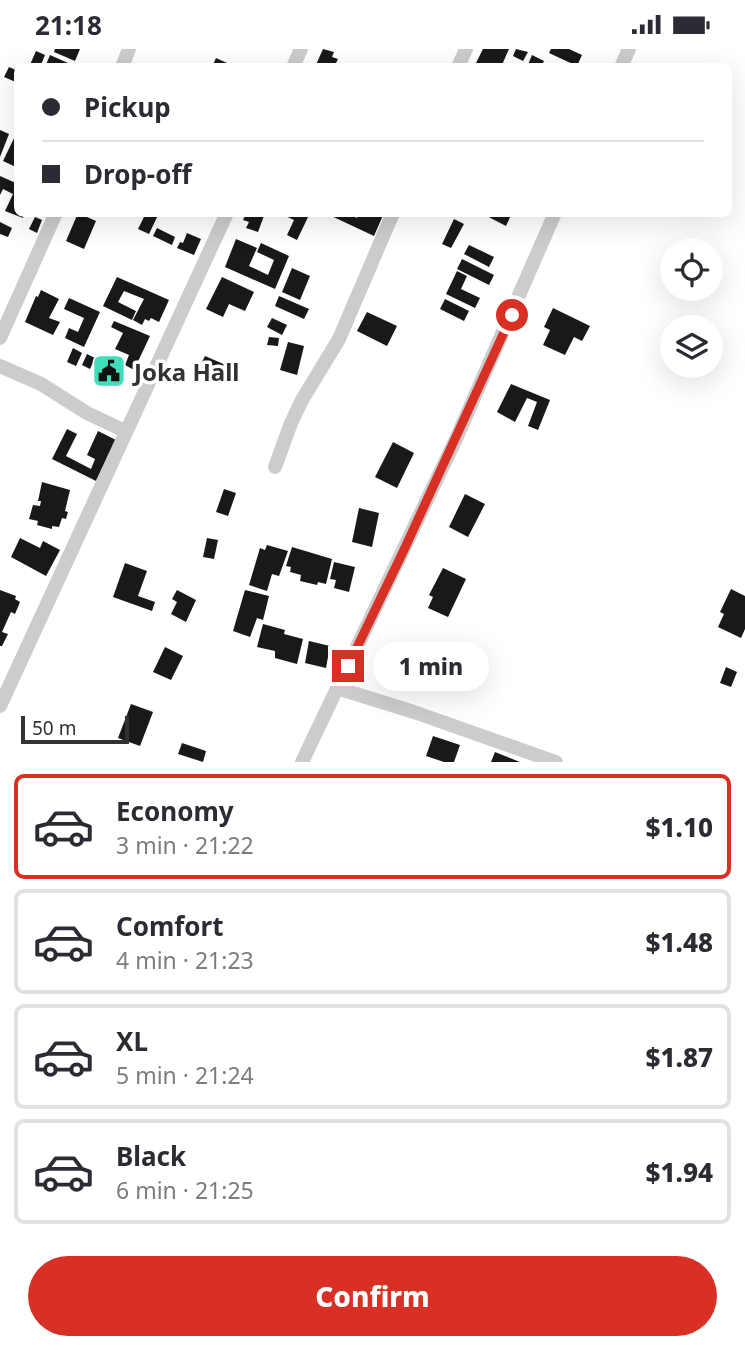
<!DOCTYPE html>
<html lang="en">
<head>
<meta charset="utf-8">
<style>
  :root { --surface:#fff; --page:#f2f2f3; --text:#2b2b33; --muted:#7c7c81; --line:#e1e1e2; --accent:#d93025 }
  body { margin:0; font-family:"Noto Sans",sans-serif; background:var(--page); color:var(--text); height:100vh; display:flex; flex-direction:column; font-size:26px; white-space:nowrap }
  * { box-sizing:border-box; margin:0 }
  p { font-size:23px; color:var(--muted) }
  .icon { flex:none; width:38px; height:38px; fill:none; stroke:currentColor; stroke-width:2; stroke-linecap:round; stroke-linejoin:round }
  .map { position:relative; height:713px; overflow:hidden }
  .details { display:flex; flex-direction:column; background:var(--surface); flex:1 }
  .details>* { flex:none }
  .guide { position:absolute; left:14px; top:14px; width:718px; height:154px; border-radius:10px; box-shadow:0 7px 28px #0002; display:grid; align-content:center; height:154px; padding:0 28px; background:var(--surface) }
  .tools { position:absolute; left:660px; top:189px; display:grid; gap:14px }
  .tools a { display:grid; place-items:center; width:63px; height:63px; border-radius:50%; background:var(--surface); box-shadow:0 7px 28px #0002; font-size:35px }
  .scale { position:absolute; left:21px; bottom:18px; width:108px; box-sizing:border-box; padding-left:7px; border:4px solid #323232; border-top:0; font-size:19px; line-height:24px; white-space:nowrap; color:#323232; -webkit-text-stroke:5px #fff; paint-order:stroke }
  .end { position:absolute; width:32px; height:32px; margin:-16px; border:9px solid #d93025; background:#fff; box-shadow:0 0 0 4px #fff }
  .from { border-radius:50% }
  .bubble { position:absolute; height:49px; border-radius:24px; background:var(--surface); box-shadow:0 7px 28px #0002; font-size:23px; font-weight:800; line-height:49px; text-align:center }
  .guide b { display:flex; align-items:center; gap:24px; height:66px; font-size:26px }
  .guide b+b { border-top:2px solid var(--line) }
  .guide i { width:18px; height:18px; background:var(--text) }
  ul { padding:12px 0 0; list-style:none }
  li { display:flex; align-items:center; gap:21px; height:105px; margin:0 14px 10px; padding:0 14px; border:4px solid var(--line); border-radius:10px }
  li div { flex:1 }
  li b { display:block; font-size:26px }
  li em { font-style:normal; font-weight:800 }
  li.selected { border-color:var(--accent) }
  li>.icon { width:63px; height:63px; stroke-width:1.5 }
  .primary-button { display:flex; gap:14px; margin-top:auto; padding:14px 28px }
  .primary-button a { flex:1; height:80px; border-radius:42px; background:var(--accent); color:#fff; font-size:28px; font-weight:800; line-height:80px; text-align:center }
  .status { display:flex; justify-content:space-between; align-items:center; height:49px; padding:0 35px; background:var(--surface); direction:ltr }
  .status svg { height:19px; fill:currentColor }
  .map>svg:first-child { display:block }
  .building { fill:#191919 }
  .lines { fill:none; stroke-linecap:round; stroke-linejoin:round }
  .minor { stroke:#ccc; stroke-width:14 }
  .route { stroke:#d93025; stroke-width:9 }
  .labels { text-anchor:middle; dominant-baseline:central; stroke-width:7; stroke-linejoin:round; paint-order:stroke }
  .poi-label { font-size:24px; font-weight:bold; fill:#323232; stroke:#fff; text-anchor:start }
</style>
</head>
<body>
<div class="status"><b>21:18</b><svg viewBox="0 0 49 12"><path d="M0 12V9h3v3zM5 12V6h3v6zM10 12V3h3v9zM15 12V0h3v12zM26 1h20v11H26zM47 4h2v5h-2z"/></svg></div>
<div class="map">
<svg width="745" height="713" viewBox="0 0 745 713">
  <rect width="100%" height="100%" fill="#fff"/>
  <!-- building -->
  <g class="building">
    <path d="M55 0H80L75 12 54 3Z"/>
    <path d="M323 0 334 3 332 8 338 10 334 18H315Z"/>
    <path d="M483 0H509L501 18H477L475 16Z"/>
    <path d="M516 0 528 3 523 12 513 7Z"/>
    <path d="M551 0H569L582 6 577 17 549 4Z"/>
    <path d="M36 2 45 6 40 18H29Z"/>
    <path d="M50 6 77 18H45Z"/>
    <path d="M532 6 544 12 541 18H527Z"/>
    <path d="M216 9 236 18H212Z"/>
    <path d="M9 18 18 22V34L4 28Z"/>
    <path d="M0 81 9 85 0 108Z"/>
    <path d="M18 81V113L16 118 3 112Z"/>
    <path d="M0 127 18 135V164H25L23 169 5 162 13 145 3 140 0 146Z"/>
    <path d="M78 164 96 172 84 200 66 192Z"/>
    <path d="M146 164H159L149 185 138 180Z"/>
    <path d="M246 164H265L258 183 246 179 249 173 243 171Z"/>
    <path d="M279 164 309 166 297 191 287 186 294 171Z"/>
    <path d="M325 164H348L357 169 359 164H384L374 187Z"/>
    <path d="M481 164H509L511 166 506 177Z"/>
    <path d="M35 168 42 171 37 184 29 180Z"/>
    <path d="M454 170 464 175 451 199 442 195Z"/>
    <path d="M0 173 12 179 8 188 0 185Z"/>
    <path d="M157 179 175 188 172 196 153 187Z"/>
    <path d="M187 184 201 190 194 206 177 199 180 193 183 194Z"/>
    <path d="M236 190 257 199 249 217 268 226 274 211 257 203 261 194 289 207 275 240 225 218Z"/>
    <path d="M469 196 494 208 489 218 464 205Z"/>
    <path d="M462 210 494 226 489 236 457 220Z"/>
    <path d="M292 219 310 227 300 251 282 243Z"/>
    <path d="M457 222 467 227 461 240 480 249 475 259 446 245Z"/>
    <path d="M117 228 169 251 159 273 151 269 149 272 145 270 142 276 133 271 144 250 124 242 118 253 136 262 132 271 103 257Z"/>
    <path d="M222 228 254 243 245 262 229 255 223 268 206 260Z"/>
    <path d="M41 241 59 250 49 269 60 273 53 286 25 273 36 247 38 248Z"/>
    <path d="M279 247 309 260 304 270 275 257Z"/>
    <path d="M69 249 100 263 84 298 65 289 69 279 78 283 84 269 64 260Z"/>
    <path d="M445 250 469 262 464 272 440 260Z"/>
    <path d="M553 259 590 277 582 292 574 288 565 306 543 296 550 281 544 278Z"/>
    <path d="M367 263 397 277 387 297 357 282Z"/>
    <path d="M272 269 287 276 282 286 267 278Z"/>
    <path d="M114 272 150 287 134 321 125 316 129 306 115 300 123 284 111 278Z"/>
    <path d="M269 288 279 289 278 297 267 296Z"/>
    <path d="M288 293 304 297 297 326 280 321Z"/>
    <path d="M73 299 82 304 76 317 67 313Z"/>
    <path d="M87 305 95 309 90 320 82 316Z"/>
    <path d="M205 307 228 317 223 328 200 317Z"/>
    <path d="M511 335 550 351 538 381 528 377 537 353 527 349 515 373 497 363Z"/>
    <path d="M67 380 77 385 66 407 91 420 95 410 87 406 98 382 116 391 96 432 52 410Z"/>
    <path d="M393 393 414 404 397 439 375 428Z"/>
    <path d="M42 433 70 441 65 462 68 463 66 470 62 469 59 478 52 477V480L37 476 38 472 29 470 33 456 40 457 41 452H38Z"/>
    <path d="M224 440 236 444 228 467 216 463Z"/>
    <path d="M465 445 485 455 468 488 449 478Z"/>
    <path d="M359 459 379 464 372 498 352 493Z"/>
    <path d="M20 489 40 499 43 492 60 501 46 527 11 508Z"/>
    <path d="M207 489 218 491 214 510 203 508Z"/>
    <path d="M267 496 288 502 279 527 272 525 267 542 249 536 260 499 265 501Z"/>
    <path d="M292 498 332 510 326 535 318 533 317 536 300 532 301 526 290 523 291 518 286 517Z"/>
    <path d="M334 513 355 518 349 543 334 539 336 531 330 530Z"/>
    <path d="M125 514 147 522 138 547 155 553 152 562 113 548Z"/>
    <path d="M443 519 466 530 448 568 428 559 433 548 429 546Z"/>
    <path d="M731 540 745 547V580L741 589 718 578 724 565 720 563Z"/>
    <path d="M0 541 16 547 15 550 20 553 15 565 11 563 2 583 8 585 2 597H0Z"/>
    <path d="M177 541 196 551 186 573 171 565 177 553 172 550Z"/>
    <path d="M245 541 269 547 263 571 257 569 250 588 233 582Z"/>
    <path d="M263 575 285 581 284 585 303 590 297 615 275 609V602L257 598Z"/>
    <path d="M309 592 330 597 326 619 305 614Z"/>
    <path d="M165 598 183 607 171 631 153 623Z"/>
    <path d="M726 618 737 623 731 638 720 634Z"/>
    <path d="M131 655 153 663 140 697 118 689Z"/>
    <path d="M433 687 460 696 454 713H444L426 707Z"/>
    <path d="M182 694 206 702 203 713 178 705Z"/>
    <path d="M495 703 520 713H491Z"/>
  </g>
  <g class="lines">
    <!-- minor -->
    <g class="minor">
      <path d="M122 18 129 0"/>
      <path d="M293 18 301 0"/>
      <path d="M458 18 466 0"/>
      <path d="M621 18 629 0"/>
      <path d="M0 289 56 164"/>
      <path d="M0 317 41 335 87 364 125 382"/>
      <path d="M275 418 291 374 302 351 339 290 393 164"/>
      <path d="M337 639 414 663 556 713"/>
      <path d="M0 657 227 164"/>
      <path d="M302 713 456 390 555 164"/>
    </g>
  </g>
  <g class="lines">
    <!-- route -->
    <path class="route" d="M348 617 403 503 512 266"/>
  </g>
  <!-- icons -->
  <defs>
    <symbol id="civic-square" viewBox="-11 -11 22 22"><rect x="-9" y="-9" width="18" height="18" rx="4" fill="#42dcb8" stroke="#fff"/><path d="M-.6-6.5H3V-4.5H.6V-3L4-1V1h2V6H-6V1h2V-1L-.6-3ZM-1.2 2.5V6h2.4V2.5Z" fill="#111"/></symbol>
  </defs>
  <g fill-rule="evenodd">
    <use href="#civic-square" x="90" y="303" width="38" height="38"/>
  </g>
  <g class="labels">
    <!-- poi labels -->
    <g class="poi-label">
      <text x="134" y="322">Joka Hall</text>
    </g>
  </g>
</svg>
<div class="tools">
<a><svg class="icon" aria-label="locate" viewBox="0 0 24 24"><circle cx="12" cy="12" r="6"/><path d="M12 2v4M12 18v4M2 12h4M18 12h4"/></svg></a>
<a><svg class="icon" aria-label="layers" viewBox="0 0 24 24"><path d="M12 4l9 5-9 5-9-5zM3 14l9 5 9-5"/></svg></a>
</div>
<div class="scale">50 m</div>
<i class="end from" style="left:512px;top:266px"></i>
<i class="end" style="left:348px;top:617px"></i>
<div class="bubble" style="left:373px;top:593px;width:116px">1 min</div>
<div class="guide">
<b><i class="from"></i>Pickup</b>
<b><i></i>Drop-off</b>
</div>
</div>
<section class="details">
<ul>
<li class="selected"><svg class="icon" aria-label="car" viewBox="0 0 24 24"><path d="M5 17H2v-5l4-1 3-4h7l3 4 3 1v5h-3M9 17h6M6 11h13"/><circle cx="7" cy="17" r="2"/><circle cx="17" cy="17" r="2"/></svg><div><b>Economy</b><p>3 min · 21:22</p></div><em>$1.10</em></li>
<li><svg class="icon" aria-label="car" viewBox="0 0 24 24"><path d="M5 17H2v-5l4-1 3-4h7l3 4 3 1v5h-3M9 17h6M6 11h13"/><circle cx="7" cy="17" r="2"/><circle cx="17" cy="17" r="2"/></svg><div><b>Comfort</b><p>4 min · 21:23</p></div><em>$1.48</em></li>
<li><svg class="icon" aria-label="car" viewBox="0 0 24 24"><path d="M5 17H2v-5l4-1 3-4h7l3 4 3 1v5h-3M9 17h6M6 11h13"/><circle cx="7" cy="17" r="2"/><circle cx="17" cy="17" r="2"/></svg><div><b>XL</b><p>5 min · 21:24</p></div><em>$1.87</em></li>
<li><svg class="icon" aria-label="car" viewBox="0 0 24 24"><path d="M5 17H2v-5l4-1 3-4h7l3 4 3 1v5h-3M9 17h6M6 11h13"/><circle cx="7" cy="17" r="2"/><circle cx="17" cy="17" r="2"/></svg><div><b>Black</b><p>6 min · 21:25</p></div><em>$1.94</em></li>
</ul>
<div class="primary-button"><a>Confirm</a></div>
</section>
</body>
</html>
